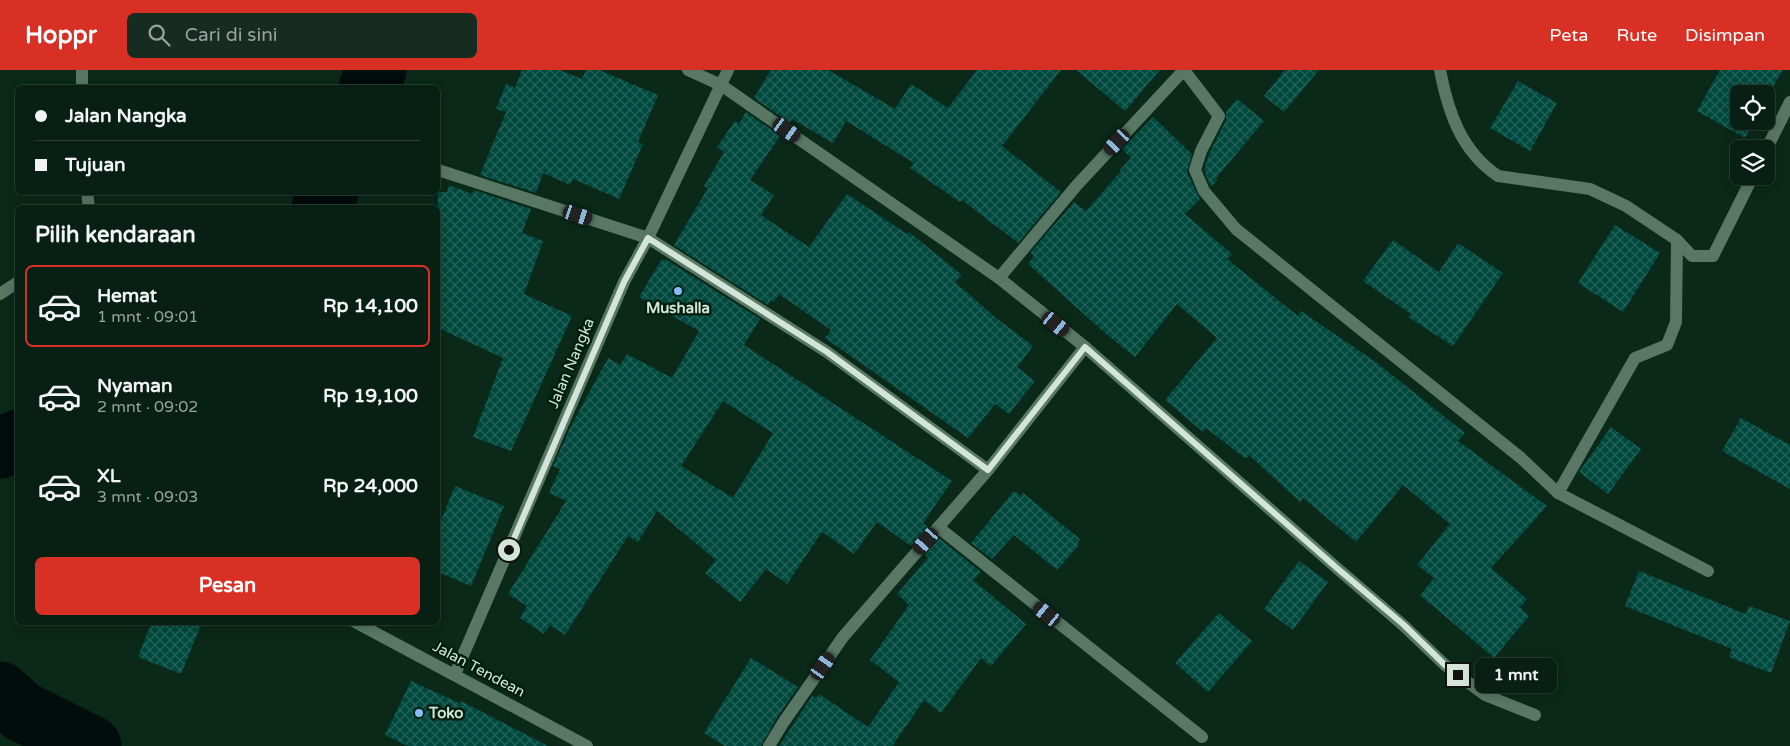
<!DOCTYPE html>
<html lang="id">
<head>
<meta charset="utf-8">
<style>
  :root { --surface:#081f13; --page:#162c21; --text:#f1f3f6; --muted:#98a2a0; --line:#293d33; --accent:#d93025 }
  body { margin:0; font-family:"Varela Round",sans-serif; background:var(--page); color:var(--text); height:100vh; display:flex; flex-direction:column; font-size:19px; white-space:nowrap }
  * { box-sizing:border-box; margin:0 }
  p { font-size:16px; color:var(--muted) }
  .icon { flex:none; width:28px; height:28px; fill:none; stroke:currentColor; stroke-width:2; stroke-linecap:round; stroke-linejoin:round }
  .map { position:relative; flex:1; overflow:hidden }
  .drawer { position:absolute; left:15px; top:135px; width:425px; height:420px; display:flex; flex-direction:column; background:var(--surface); border-radius:8px; box-shadow:0 2px 12px #0003,0 0 0 1px var(--line) }
  .drawer>* { flex:none }
  .guide { position:absolute; left:15px; top:15px; width:425px; height:110px; border-radius:8px; box-shadow:0 2px 12px #0003,0 0 0 1px var(--line); display:grid; align-content:center; height:110px; padding:0 20px; background:var(--surface) }
  .buttons { position:absolute; left:1730px; top:15px; display:grid; gap:10px }
  .buttons a { display:grid; place-items:center; width:45px; height:45px; border-radius:8px; background:var(--surface); box-shadow:0 2px 12px #0003,0 0 0 1px var(--line); font-size:25px }
  .end { position:absolute; width:22px; height:22px; margin:-11px; border:6px solid #d3e5d9; background:#111; box-shadow:0 0 0 2px #111 }
  .from { border-radius:50% }
  .bubble { position:absolute; height:35px; border-radius:8px; background:var(--surface); box-shadow:0 2px 12px #0003,0 0 0 1px var(--line); font-size:16px; font-weight:700; line-height:35px; text-align:center }
  .car { position:absolute; width:15px; height:30px; margin:-15px -8px; border-radius:6px; box-shadow:0 0 4px 1px #0007; background:linear-gradient(#222 24%,#8ab4d8 0 40%,#222 0 76%,#8ab4d8 0 86%,#222 0) }
  .guide b { display:flex; align-items:center; gap:18px; height:48px; font-size:19px }
  .guide b+b { border-top:1px solid var(--line) }
  .guide i { width:12px; height:12px; background:var(--text) }
  ul { padding:0; list-style:none }
  li { display:flex; align-items:center; gap:15px; height:82px; margin:0 10px 8px; padding:0 10px; border:2px solid transparent; border-radius:8px }
  li div { flex:1 }
  li b { display:block; font-size:19px }
  li em { font-style:normal; font-weight:700 }
  li.selected { border-color:var(--accent) }
  li>.icon { width:45px; height:45px; stroke-width:1.5 }
  h2 { padding:0 20px; font-size:22px; line-height:60px }
  .primary-button { display:flex; gap:10px; margin-top:auto; padding:10px 20px }
  .primary-button a { flex:1; height:58px; border-radius:8px; background:var(--accent); color:#fff; font-size:20px; font-weight:700; line-height:58px; text-align:center }
  header { display:flex; align-items:center; gap:30px; box-sizing:border-box; height:70px; padding:0 25px; background:var(--accent); color:#fff }
  header strong { font-size:24px }
  nav { display:flex; gap:28px; margin-inline-start:auto; font-size:18px }
  .search { width:350px; height:45px; background:var(--page); display:flex; align-items:center; gap:12px; box-sizing:border-box; padding:0 18px; border-radius:8px; color:var(--muted); font-size:19px }
  .map>svg:first-child { display:block }
  .lines { fill:none; stroke-linecap:round; stroke-linejoin:round }
  .river { stroke:#030c0d; stroke-width:61 }
  .building { fill:url(#building-cross-hatch); fill-rule:evenodd }
  .minor { stroke:#587865; stroke-width:12 }
  .route { stroke:#d3e5d9; stroke-width:6 }
  .poi-dot { fill:#89bafc; stroke:#011f10; stroke-width:2 }
  .labels { text-anchor:middle; dominant-baseline:central; stroke-width:5; stroke-linejoin:round; paint-order:stroke }
  .poi-label { font-size:15px; font-weight:bold; fill:#d3e5d9; stroke:#011f10 }
  .street-label { font-size:15px; fill:#d3e5d9; stroke:#011f10 }
</style>
</head>
<body>
<header>
<strong>Hoppr</strong>
<div class="search"><svg class="icon" aria-label="search" viewBox="0 0 24 24"><circle cx="10" cy="10" r="6"/><path d="M15 15l6 6"/></svg>Cari di sini</div>
<nav><a>Peta</a><a>Rute</a><a>Disimpan</a></nav>
</header>
<div class="map">
<svg width="1790" height="676" viewBox="0 0 1790 676">
  <defs>
    <pattern id="building-cross-hatch" width="8" height="8" patternUnits="userSpaceOnUse" patternTransform="scale(1.25)"><rect width="8" height="8" fill="#00493e"/><path d="M0 0l8 8M0 8l8-8" fill="none" stroke="#246359"/></pattern>
  </defs>
  <rect width="100%" height="100%" fill="#0a2919"/>
  <g class="lines">
    <!-- river -->
    <g class="river">
      <path d="M369 18 376 0"/>
      <path d="M322 138 328 122"/>
      <path d="M0 378 18 370"/>
      <path d="M0 622 21 641 91 676"/>
    </g>
  </g>
  <!-- building -->
  <g class="building">
    <path d="M522 0H560L582 9 586 0H599L658 25 638 72 643 74 619 129 573 109 570 115 543 103 536 123 480 105 506 42 496 39 506 14 515 18Z"/>
    <path d="M771 0H828L895 39 911 14 948 38 977 0H1061L1002 76 1061 122 1018 173 962 130 960 132 910 98 914 93 846 51 833 73 792 49 790 53 754 28Z"/>
    <path d="M1076 0H1160L1125 41Z"/>
    <path d="M1285 0H1319L1284 42 1264 26Z"/>
    <path d="M1720 0H1783L1766 29V24H1739V51H1754L1745 68 1697 41Z"/>
    <path d="M1518 11 1557 33 1530 81 1490 58Z"/>
    <path d="M1237 29 1264 51 1216 108 1218 110 1211 117 1204 100 1209 84 1226 50V42Z"/>
    <path d="M746 42 780 66 750 110 774 125 761 145 809 177 847 124 907 164 909 162 962 205 955 212 995 247 1033 276 1017 297 1035 311 1009 344 995 334 968 368 825 268 831 260 779 224 774 232 771 230 768 235 674 175 708 118 704 116 724 82 717 77 735 51 739 54Z"/>
    <path d="M1153 47 1192 84 1187 103 1200 129 1185 144 1232 184 1227 189 1298 246 1301 241 1377 293 1465 363 1458 371 1547 436 1491 498 1527 529 1520 537 1529 546 1494 588 1420 525 1434 508 1417 495 1450 454 1403 415 1356 472 1303 428 1300 432 1249 385 1246 389 1206 358 1203 362 1165 330 1217 268 1177 234 1135 287 1105 263 1028 194 1034 186 1030 183 1074 132 1086 141 1121 101 1120 100 1131 88 1122 79Z"/>
    <path d="M449 115 472 124 474 120 531 139 522 163 543 171 524 224 572 246 511 381 473 367 503 288 438 258V122H447Z"/>
    <path d="M1615 155 1660 183 1623 242 1578 213Z"/>
    <path d="M1393 170 1439 202 1458 173 1503 203 1453 276 1408 247 1411 244 1363 211Z"/>
    <path d="M662 189 664 191 665 189 760 249 744 275 952 411 923 453 928 457 911 476 877 452 854 484 822 462 787 514 766 499 740 532 705 503 716 490 657 441 638 472 628 466 565 565 550 555 544 564 520 548 527 536 508 524 566 431 549 423 560 399 553 396 570 358 608 288 620 295 627 284 672 308 699 261 639 227ZM723 331 773 363 733 428 681 396Z"/>
    <path d="M1741 348 1790 375V419L1722 381Z"/>
    <path d="M1611 357 1641 379 1608 424 1579 402Z"/>
    <path d="M455 416 504 436 471 516 438 502V458Z"/>
    <path d="M1014 421 1021 426 1023 423 1080 469 1077 474 1079 475 1057 500 1014 465 992 489 971 473Z"/>
    <path d="M939 468 981 502 973 510 1026 554 991 596 981 588 941 643 924 630 893 675 895 676H779L812 626 816 628 819 624 868 657 899 612 870 590 909 535 897 524 928 488 925 485Z"/>
    <path d="M1299 491 1328 512 1293 560 1264 539Z"/>
    <path d="M1639 501 1746 544 1749 536 1790 551 1771 603 1729 587 1732 579 1625 536Z"/>
    <path d="M1219 543 1252 571 1208 622 1175 593Z"/>
    <path d="M152 552H202L181 604 138 587Z"/>
    <path d="M751 588 798 617 776 649 761 676H725L704 663Z"/>
    <path d="M411 611 459 633 461 631 548 676H408L385 665Z"/>
  </g>
  <g class="lines">
    <!-- minor -->
    <g class="minor">
      <path d="M688 0 721 15 999 208"/>
      <path d="M1440 0C1448 42 1461 81 1498 106L1590 119 1626 136 1677 170 1676 252 1667 275 1635 288 1558 423 1708 501"/>
      <path d="M82 18V0"/>
      <path d="M1766 80 1790 32"/>
      <path d="M438 100 648 168 827 282 988 400"/>
      <path d="M87 122 89 138"/>
      <path d="M1677 170 1692 186H1713L1753 106"/>
      <path d="M0 224 18 212"/>
      <path d="M938 457 1202 667"/>
      <path d="M355 552 587 676"/>
      <path d="M455 604 624 212 648 168 728 0"/>
      <path d="M1535 645 1485 625 1445 595 1403 555 1338 499 1085 277 999 208 1077 115 1184 0 1219 46 1201 81 1195 100 1204 121 1236 159 1521 388 1558 423"/>
      <path d="M769 676 783 653 843 567 988 400 1085 277"/>
    </g>
  </g>
  <g class="lines">
    <!-- route -->
    <path class="route" d="M509 480 624 212 648 168 827 282 988 400 1085 277 1338 499 1404 555 1445 595 1458 605"/>
  </g>
  <!-- markers -->
  <g class="poi-dot">
    <circle cx="678" cy="221" r="5"/>
    <circle cx="419" cy="643" r="5"/>
  </g>
  <g class="labels">
    <!-- poi labels -->
    <g class="poi-label">
      <text x="678" y="238">Mushalla</text>
      <text x="429" y="643" text-anchor="start">Toko</text>
    </g>
    <!-- street labels -->
    <g class="street-label">
      <text transform="translate(571 293) rotate(-67)">Jalan Nangka</text>
      <text transform="translate(479 599) rotate(28)">Jalan Tendean</text>
    </g>
  </g>
</svg>
<div class="buttons">
<a><svg class="icon" aria-label="locate" viewBox="0 0 24 24"><circle cx="12" cy="12" r="6"/><path d="M12 2v4M12 18v4M2 12h4M18 12h4"/></svg></a>
<a><svg class="icon" aria-label="layers" viewBox="0 0 24 24"><path d="M12 4l9 5-9 5-9-5zM3 14l9 5 9-5"/></svg></a>
</div>
<i class="end from" style="left:509px;top:480px"></i>
<i class="end" style="left:1458px;top:605px"></i>
<div class="bubble" style="left:1475px;top:588px;width:82px">1 mnt</div>
<i class="car" style="left:787px;top:60px;rotate:125deg"></i>
<i class="car" style="left:1117px;top:72px;rotate:223deg"></i>
<i class="car" style="left:578px;top:145px;rotate:108deg"></i>
<i class="car" style="left:1056px;top:254px;rotate:129deg"></i>
<i class="car" style="left:926px;top:471px;rotate:221deg"></i>
<i class="car" style="left:1047px;top:544px;rotate:309deg"></i>
<i class="car" style="left:823px;top:596px;rotate:35deg"></i>
<div class="guide">
<b><i class="from"></i>Jalan Nangka</b>
<b><i></i>Tujuan</b>
</div>
<section class="drawer">
<h2>Pilih kendaraan</h2>
<ul>
<li class="selected"><svg class="icon" aria-label="car" viewBox="0 0 24 24"><path d="M5 17H2v-5l4-1 3-4h7l3 4 3 1v5h-3M9 17h6M6 11h13"/><circle cx="7" cy="17" r="2"/><circle cx="17" cy="17" r="2"/></svg><div><b>Hemat</b><p>1 mnt · 09:01</p></div><em>Rp 14,100</em></li>
<li><svg class="icon" aria-label="car" viewBox="0 0 24 24"><path d="M5 17H2v-5l4-1 3-4h7l3 4 3 1v5h-3M9 17h6M6 11h13"/><circle cx="7" cy="17" r="2"/><circle cx="17" cy="17" r="2"/></svg><div><b>Nyaman</b><p>2 mnt · 09:02</p></div><em>Rp 19,100</em></li>
<li><svg class="icon" aria-label="car" viewBox="0 0 24 24"><path d="M5 17H2v-5l4-1 3-4h7l3 4 3 1v5h-3M9 17h6M6 11h13"/><circle cx="7" cy="17" r="2"/><circle cx="17" cy="17" r="2"/></svg><div><b>XL</b><p>3 mnt · 09:03</p></div><em>Rp 24,000</em></li>
</ul>
<div class="primary-button"><a>Pesan</a></div>
</section>
</div>
</body>
</html>
